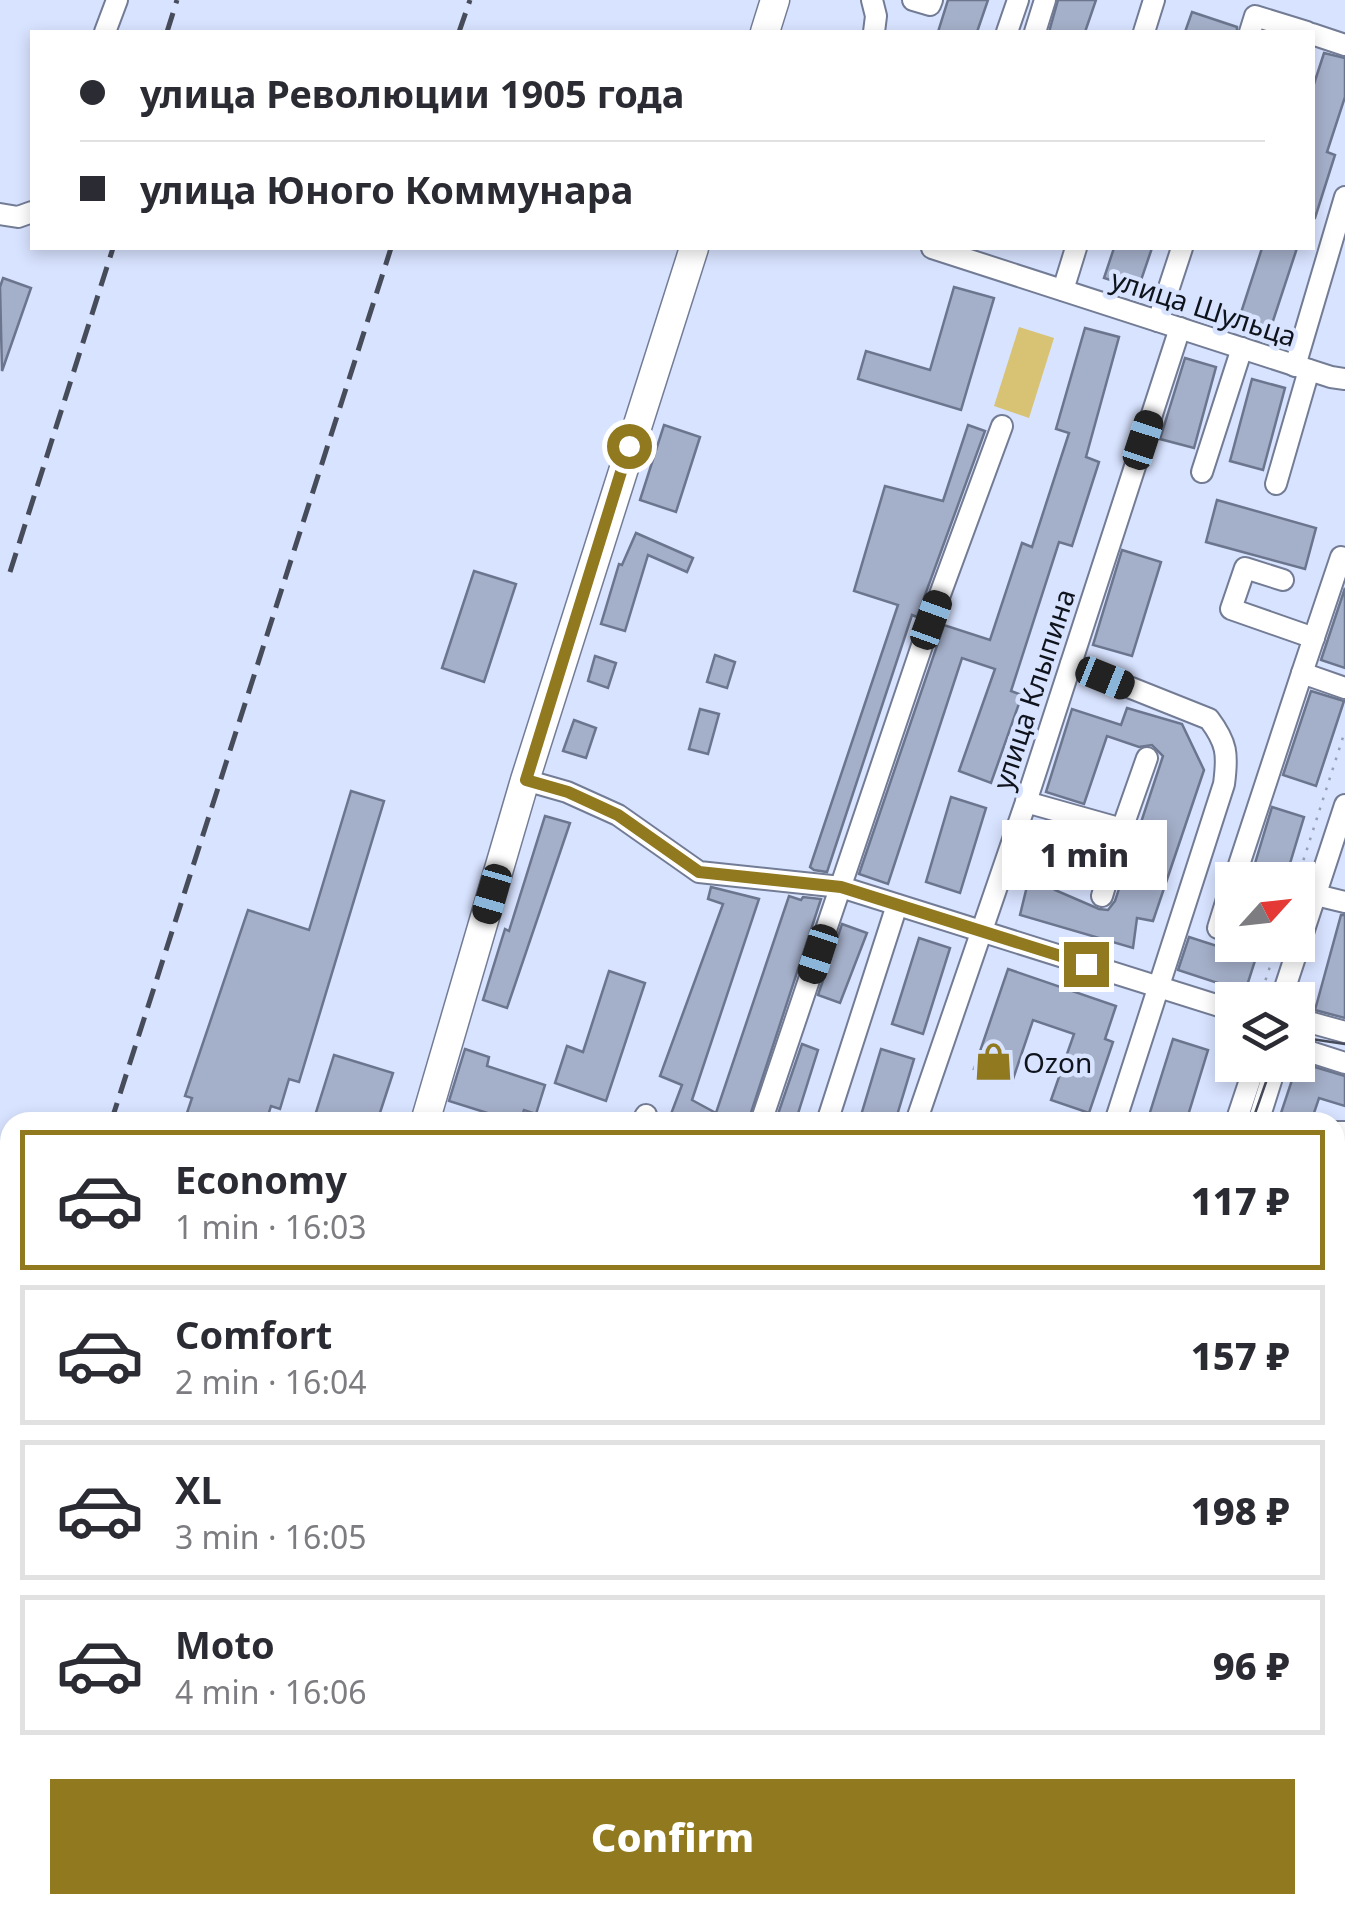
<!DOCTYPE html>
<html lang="en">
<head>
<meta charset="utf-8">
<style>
  :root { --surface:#fff; --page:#f7f7f7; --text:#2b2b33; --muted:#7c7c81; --line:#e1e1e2; --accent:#90791f }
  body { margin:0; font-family:"Noto Sans",sans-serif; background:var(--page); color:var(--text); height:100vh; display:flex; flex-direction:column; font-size:38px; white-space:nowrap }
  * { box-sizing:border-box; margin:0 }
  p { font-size:32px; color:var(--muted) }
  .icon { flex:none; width:55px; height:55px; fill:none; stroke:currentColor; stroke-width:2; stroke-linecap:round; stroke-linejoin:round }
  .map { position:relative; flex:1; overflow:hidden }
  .sheet { position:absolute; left:0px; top:1112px; width:1345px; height:802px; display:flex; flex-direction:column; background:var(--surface); border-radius:30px 30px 0 0; box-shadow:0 5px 15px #0003 }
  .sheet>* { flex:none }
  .guide { position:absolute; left:30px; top:30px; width:1285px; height:220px; border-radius:0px; box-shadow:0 5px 15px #0003; display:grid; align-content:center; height:220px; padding:0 50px; background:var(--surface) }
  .needle { width:65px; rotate:63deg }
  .tools { position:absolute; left:1215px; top:862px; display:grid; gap:20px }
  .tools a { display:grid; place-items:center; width:100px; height:100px; border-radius:0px; background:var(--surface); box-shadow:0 5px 15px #0003; font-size:50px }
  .end { position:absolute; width:45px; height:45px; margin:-22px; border:12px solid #90791f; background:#fff; box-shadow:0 0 0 5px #fff }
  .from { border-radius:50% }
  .bubble { position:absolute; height:70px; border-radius:0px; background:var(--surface); box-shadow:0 5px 15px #0003; font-size:32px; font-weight:800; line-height:70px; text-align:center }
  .car { position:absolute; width:30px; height:60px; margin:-30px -15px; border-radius:12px; box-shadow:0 0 8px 2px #0007; background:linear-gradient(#222 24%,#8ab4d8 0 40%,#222 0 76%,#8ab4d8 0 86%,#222 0) }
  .guide b { display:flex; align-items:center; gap:35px; height:95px; font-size:38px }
  .guide b+b { border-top:2px solid var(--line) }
  .guide i { width:25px; height:25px; background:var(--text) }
  ul { padding:18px 0 0; list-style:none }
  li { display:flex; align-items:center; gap:30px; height:140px; margin:0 20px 15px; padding:0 30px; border:5px solid var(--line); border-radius:0px }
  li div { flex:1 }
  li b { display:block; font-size:38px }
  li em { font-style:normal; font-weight:800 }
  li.active { border-color:var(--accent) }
  li>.icon { width:90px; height:90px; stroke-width:1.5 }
  .action { display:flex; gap:20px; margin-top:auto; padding:20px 50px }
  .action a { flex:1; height:115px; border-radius:0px; background:var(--accent); color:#fff; font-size:40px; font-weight:800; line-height:115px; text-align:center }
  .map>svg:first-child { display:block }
  .green { fill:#d8c273 }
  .building { fill:#a4afc9; stroke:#6b758d; stroke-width:2.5 }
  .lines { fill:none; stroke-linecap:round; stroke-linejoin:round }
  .minor-casing { stroke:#737c95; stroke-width:24 }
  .major-casing { stroke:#737c95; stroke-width:31 }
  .path { stroke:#969fb5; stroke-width:2.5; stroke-dasharray:2.5 8; stroke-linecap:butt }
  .minor { stroke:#fff; stroke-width:20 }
  .major { stroke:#fff; stroke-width:28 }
  .tram { stroke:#474c5b; stroke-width:2.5 }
  .rail { stroke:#474c5b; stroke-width:5; stroke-dasharray:20 10; stroke-linecap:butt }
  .route { stroke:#90791f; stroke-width:12 }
  .labels { text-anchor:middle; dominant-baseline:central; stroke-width:9; stroke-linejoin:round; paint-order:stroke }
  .street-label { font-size:28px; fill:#0f131c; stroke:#d8e3ff }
  .poi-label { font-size:28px; fill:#0f131c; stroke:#d8e3ff; text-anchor:start }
</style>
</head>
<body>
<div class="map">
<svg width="1345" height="1914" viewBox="0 0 1345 1914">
  <rect width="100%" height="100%" fill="#d8e3ff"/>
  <!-- green -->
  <path class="green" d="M1019 327 1054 338 1029 418 994 406Z"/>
  <!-- building -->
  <g class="building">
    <path d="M948 0H988L977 32H938Z"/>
    <path d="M1058 0H1096L1085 32H1049Z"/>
    <path d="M1192 12 1237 27V32H1185Z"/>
    <path d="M1324 53 1345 58V97L1327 152 1335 155 1315 218H1312V90Z"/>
    <path d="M1114 248H1152L1138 289 1104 278Z"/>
    <path d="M1262 248H1297L1268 336 1237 325Z"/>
    <path d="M3 278 31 288 2 371 0 287Z"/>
    <path d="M954 287 994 298 961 410 858 379 866 351 930 370Z"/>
    <path d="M1085 328 1119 337 1086 457 1099 462 1072 546 1059 542 1011 691 1022 695 991 783 959 771 995 669 962 658 888 884 859 874 944 625 990 640 1022 543 1032 547 1069 433 1056 429Z"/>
    <path d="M1185 358 1216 367 1194 448 1160 439Z"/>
    <path d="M1252 379 1285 388 1263 470 1230 461Z"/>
    <path d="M664 425 700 437 676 512 640 500Z"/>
    <path d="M968 425 985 431 917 617 912 615 827 872 814 870 810 867 898 605 854 591 885 486 943 501Z"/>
    <path d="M1217 500 1316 528 1305 569 1206 542Z"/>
    <path d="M636 533 693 558 687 572 648 555 625 631 601 624 619 564 622 565Z"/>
    <path d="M1122 550 1161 562 1132 656 1093 645Z"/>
    <path d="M474 571 516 584 484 682 442 668Z"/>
    <path d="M1345 588V668L1321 660Z"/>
    <path d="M715 655 735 662 727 688 707 682Z"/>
    <path d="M595 656 616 663 608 688 588 681Z"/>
    <path d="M1311 691 1344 701 1316 786 1283 775Z"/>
    <path d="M1127 708 1182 724 1204 770 1153 921 1137 918 1133 948 1020 915 1028 882 1023 881 1039 823 1071 832 1055 890 1099 909 1108 910 1115 901 1163 756 1152 745 1139 747 1107 736 1084 804 1046 792 1072 709 1121 725Z"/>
    <path d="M700 709 719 714 708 754 689 749Z"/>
    <path d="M574 720 596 728 586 758 563 751Z"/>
    <path d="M351 791 384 801 299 1082 289 1079 280 1109 271 1106 266 1122H184L192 1098 185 1096 248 910 309 930Z"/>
    <path d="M951 797 986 808 960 893 926 882Z"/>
    <path d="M1272 807 1304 817 1285 880H1250Z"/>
    <path d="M545 816 570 823 507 1008 483 1000 505 929 509 931Z"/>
    <path d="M711 887 759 899 692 1100 716 1113 789 896 801 900 803 897 821 899 748 1122H668L682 1085 660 1076 723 904 708 899Z"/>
    <path d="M1341 915H1345V1018L1315 1010Z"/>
    <path d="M842 924 867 933 840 1003 818 995Z"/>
    <path d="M1189 937 1223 948 1224 945H1260L1245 992 1178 970Z"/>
    <path d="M919 938 950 948 923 1034 892 1024Z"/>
    <path d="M1008 969 1116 1006 1105 1039 1113 1042 1089 1113 1051 1100 1074 1034 1033 1020 1012 1082 974 1069Z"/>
    <path d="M609 971 645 983 606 1101 555 1083 567 1046 583 1052Z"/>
    <path d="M1173 1039 1208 1050 1186 1122H1147Z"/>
    <path d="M802 1044 818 1050 796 1120 778 1114Z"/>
    <path d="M465 1049 489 1057 487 1066 545 1085 536 1114 524 1110 520 1122H516L449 1101Z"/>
    <path d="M881 1049 914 1059 895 1122H859Z"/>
    <path d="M334 1055 393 1073 377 1122H313Z"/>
    <path d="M1298 1062 1345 1076V1106L1319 1098 1311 1122H1278Z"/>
  </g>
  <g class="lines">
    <defs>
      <g id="minor">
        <path d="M872 0 876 16 874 32"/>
        <path d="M913 0 930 5 932 0"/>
        <path d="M105 32 117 0"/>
        <path d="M1007 32 1018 0"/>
        <path d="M1035 32 1045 0"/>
        <path d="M1144 32 1154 0"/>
        <path d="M1250 32 1255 16 1307 32"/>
        <path d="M1312 34 1345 45"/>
        <path d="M0 214 18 217 32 212"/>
        <path d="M932 248 1331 377 1345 379"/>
        <path d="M1063 290 1076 248"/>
        <path d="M1158 321 1182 248"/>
        <path d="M1295 366 1345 197"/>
        <path d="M1202 472 1242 348"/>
        <path d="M1276 484 1309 370"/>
        <path d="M1283 580 1245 568 1231 609 1314 638"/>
        <path d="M1071 664 1209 719C1227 743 1228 754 1224 784L1115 1122"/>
        <path d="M1302 673 1341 557"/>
        <path d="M525 780 567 792 618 815 699 872 841 887 1232 1010"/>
        <path d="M1026 802 1122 829 1102 896"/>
        <path d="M1122 829 1147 758"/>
        <path d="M1234 880 1302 673 1345 688"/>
        <path d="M1316 895 1345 902"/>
        <path d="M1218 928 1232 883"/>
        <path d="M1281 1000 1345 805"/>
        <path d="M1298 1019 1345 1032"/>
        <path d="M1298 1048 1345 1063"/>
        <path d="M642 1122 646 1115"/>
        <path d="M761 1122 931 619 1002 426"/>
        <path d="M827 1122 897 905"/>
        <path d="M916 1122 1026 802 1180 328"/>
        <path d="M1236 1122 1255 1065"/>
        <path d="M1258 1122 1276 1065"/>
        <path d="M1335 1132H1345"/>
        <path d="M1335 1305 1345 1330"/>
        <path d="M1335 1882 1345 1885"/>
        <path d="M616 1905 643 1914"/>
        <path d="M784 1914 787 1905"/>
        <path d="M843 1914 846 1905"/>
        <path d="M900 1914 902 1905"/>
        <path d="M978 1914 981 1905"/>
        <path d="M1004 1914 1007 1905"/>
        <path d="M1071 1914 1073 1905"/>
        <path d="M1217 1914 1220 1905"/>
        <path d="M1272 1914 1275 1905"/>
      </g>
      <g id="major">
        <path d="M765 32 775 0"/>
        <path d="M425 1122 525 780 694 248"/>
        <path d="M151 1914 154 1905"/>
      </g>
    </defs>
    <!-- minor casing -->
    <use href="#minor" class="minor-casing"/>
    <!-- major casing -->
    <use href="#major" class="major-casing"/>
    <!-- path -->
    <g class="path">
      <path d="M1297 880 1345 731"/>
      <path d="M1259 1000 1277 945"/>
      <path d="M0 1765 10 1768"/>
    </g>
    <!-- minor -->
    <use href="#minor" class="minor"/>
    <!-- major -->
    <use href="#major" class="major"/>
    <!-- tram -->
    <g class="tram">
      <path d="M1298 1037 1345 1044"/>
      <path d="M1252 1122 1272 1065"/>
      <path d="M987 1914 990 1905"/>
    </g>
    <!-- rail -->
    <g class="rail">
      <path d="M167 32 177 0"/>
      <path d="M459 32 470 0"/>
      <path d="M10 572 113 248"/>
      <path d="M111 1122 391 248"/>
      <path d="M0 1469 10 1438"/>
      <path d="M0 1514 10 1483"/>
    </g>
  </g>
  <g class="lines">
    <!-- route -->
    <path class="route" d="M629 446 526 780 568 792 618 815 699 872 841 887 1086 964"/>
  </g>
  <!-- icons -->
  <defs>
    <symbol id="shop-bare" viewBox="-9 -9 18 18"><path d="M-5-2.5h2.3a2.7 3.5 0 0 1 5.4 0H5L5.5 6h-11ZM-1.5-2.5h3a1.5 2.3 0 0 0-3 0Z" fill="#90791f" stroke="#d8e3ff" stroke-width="2.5" paint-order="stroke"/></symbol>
  </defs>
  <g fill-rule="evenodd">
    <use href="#shop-bare" x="966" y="1034" width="55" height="55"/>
  </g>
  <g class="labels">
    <!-- street labels -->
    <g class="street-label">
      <text transform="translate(1204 307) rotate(18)">улица Шульца</text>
      <text transform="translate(1033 689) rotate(-72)">улица Клыпина</text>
    </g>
    <!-- poi labels -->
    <g class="poi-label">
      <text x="1023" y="1062">Ozon</text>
    </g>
  </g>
</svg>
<div class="tools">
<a><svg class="needle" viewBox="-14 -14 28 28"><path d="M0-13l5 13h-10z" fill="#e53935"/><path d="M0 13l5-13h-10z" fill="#7c7c81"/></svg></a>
<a><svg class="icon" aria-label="layers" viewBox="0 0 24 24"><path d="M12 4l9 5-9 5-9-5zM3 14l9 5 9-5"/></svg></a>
</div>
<i class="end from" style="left:629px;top:446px"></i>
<i class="end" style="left:1086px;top:964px"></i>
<div class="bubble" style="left:1002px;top:820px;width:165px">1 min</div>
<i class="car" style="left:1143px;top:440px;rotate:18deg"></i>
<i class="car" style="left:931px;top:620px;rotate:20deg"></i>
<i class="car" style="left:1105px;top:678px;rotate:112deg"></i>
<i class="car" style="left:492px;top:894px;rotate:196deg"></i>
<i class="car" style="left:818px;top:954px;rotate:198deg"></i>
<div class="guide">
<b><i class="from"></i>улица Революции 1905 года</b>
<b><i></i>улица Юного Коммунара</b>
</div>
<section class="sheet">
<ul>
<li class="active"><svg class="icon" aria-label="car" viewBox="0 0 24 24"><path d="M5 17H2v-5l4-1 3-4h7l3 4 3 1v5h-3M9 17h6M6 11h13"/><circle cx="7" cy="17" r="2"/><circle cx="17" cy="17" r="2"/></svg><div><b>Economy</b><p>1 min · 16:03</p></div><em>117 ₽</em></li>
<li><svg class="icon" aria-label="car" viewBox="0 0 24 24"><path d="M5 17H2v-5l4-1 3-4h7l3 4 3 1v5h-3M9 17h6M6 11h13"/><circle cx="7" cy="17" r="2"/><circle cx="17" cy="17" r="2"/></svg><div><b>Comfort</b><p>2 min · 16:04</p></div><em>157 ₽</em></li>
<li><svg class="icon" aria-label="car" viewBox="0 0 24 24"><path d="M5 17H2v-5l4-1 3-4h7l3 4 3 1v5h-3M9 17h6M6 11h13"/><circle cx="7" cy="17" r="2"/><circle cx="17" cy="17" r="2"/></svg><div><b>XL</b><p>3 min · 16:05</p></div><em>198 ₽</em></li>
<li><svg class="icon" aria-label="car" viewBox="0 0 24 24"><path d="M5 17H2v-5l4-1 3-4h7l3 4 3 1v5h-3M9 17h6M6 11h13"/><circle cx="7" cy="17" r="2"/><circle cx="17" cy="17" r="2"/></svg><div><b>Moto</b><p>4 min · 16:06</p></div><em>96 ₽</em></li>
</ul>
<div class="action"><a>Confirm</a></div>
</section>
</div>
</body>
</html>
